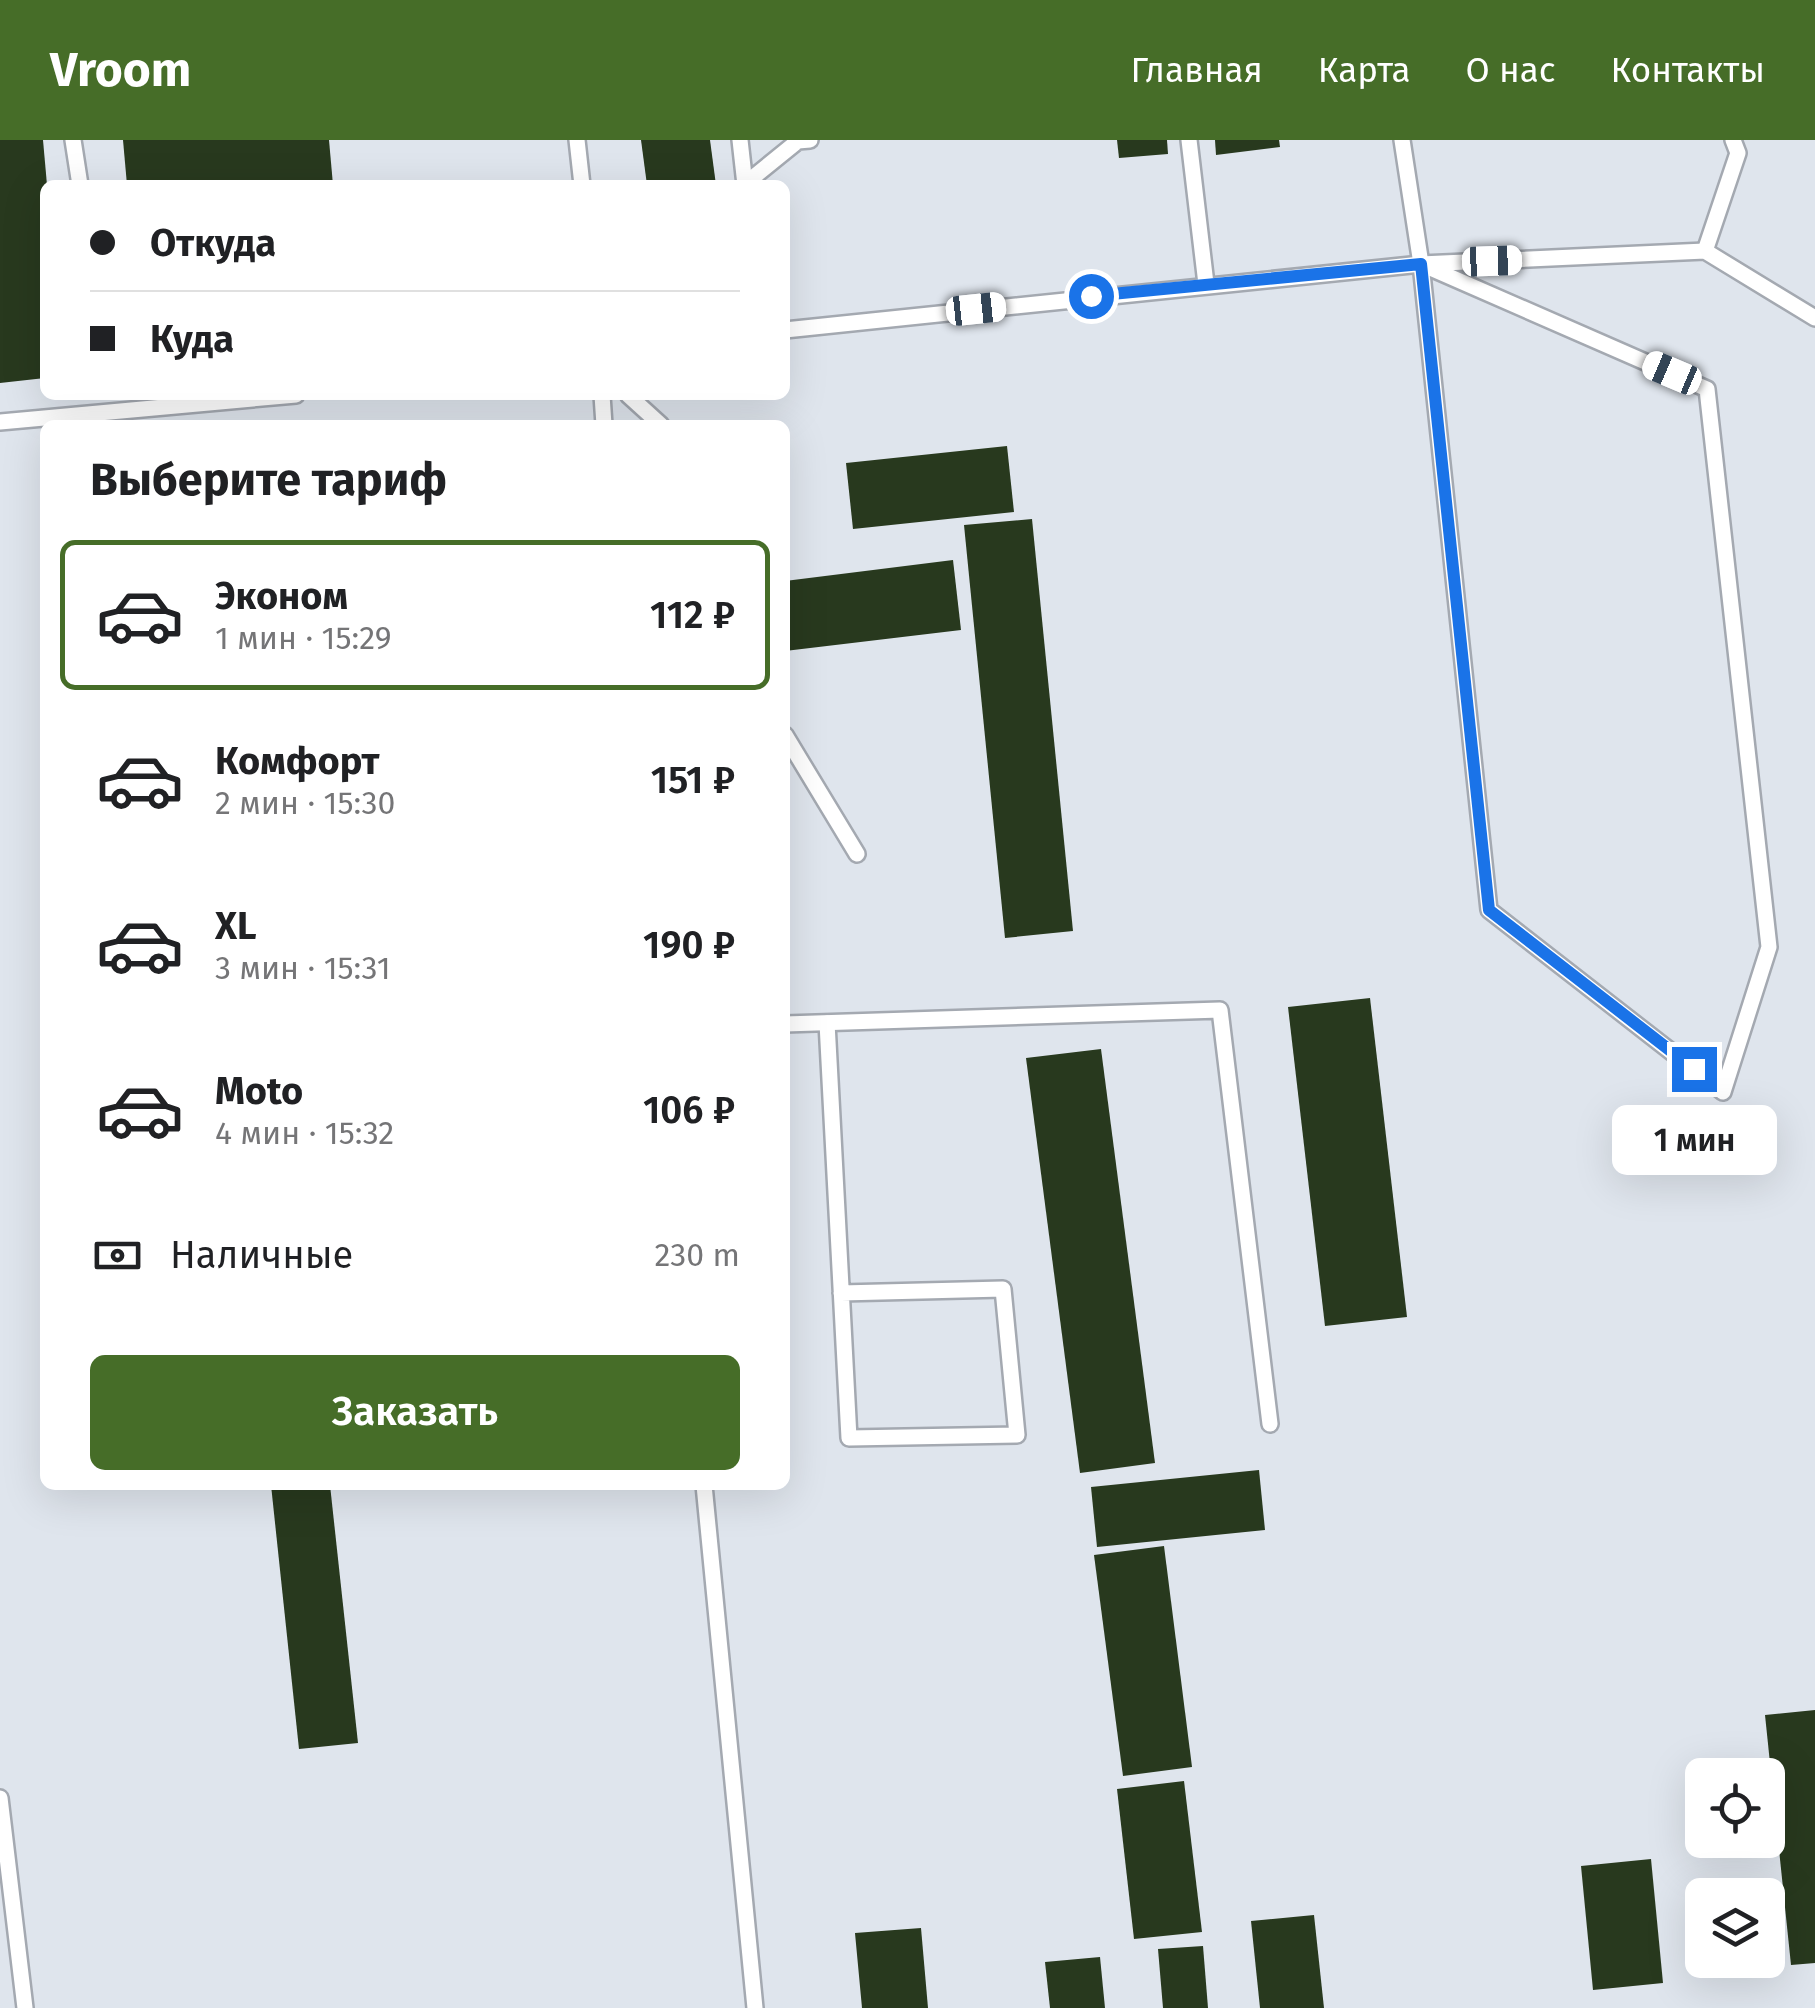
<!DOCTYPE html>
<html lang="ru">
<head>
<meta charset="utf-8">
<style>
  :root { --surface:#fff; --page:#f6f6f6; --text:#202124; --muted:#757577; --line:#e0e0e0; --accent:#466d28 }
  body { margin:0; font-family:"Fira Sans",sans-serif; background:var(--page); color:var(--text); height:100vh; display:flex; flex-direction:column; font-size:38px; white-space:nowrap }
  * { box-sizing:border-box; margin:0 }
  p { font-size:32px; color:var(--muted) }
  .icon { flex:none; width:55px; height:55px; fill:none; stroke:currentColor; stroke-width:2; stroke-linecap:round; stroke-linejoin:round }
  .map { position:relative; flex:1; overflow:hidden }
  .sheet { position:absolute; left:40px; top:280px; width:750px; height:1070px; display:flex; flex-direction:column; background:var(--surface); border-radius:15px; box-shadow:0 10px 40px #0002 }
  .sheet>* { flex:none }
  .top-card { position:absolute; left:40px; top:40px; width:750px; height:220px; border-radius:15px; box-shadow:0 10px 40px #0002; display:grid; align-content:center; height:220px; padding:0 50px; background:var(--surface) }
  .buttons { position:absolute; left:1685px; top:1618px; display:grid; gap:20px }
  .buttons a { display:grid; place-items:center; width:100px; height:100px; border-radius:15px; background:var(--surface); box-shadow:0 10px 40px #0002; font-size:50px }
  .end { position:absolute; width:45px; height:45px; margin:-22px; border:12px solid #1a73e8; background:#fff; box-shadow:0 0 0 5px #fff }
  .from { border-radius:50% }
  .bubble { position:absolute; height:70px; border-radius:15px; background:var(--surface); box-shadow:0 10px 40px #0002; font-size:32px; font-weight:600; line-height:70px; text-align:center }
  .car { position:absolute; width:30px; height:60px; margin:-30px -15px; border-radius:12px; box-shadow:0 0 8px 2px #0007; background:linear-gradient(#fff 24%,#345 0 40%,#fff 0 76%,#345 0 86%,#fff 0) }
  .top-card b { display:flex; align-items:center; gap:35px; height:95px; font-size:38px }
  .top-card b+b { border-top:2px solid var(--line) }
  .top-card i { width:25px; height:25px; background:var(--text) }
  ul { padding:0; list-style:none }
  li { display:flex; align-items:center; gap:30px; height:150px; margin:0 20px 15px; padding:0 30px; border:5px solid transparent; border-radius:15px }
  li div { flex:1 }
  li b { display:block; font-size:38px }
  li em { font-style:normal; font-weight:600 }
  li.on { border-color:var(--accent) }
  li>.icon { width:90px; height:90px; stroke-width:1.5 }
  h2 { padding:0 50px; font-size:45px; line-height:120px }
  .pay { display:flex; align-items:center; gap:25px; height:110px; padding:0 50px; font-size:38px }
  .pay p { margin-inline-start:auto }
  .action { display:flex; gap:20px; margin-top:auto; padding:20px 50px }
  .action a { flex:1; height:115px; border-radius:15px; background:var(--accent); color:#fff; font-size:40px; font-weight:600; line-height:115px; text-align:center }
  header { display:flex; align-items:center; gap:60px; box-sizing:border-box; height:140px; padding:0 50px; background:var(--accent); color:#fff }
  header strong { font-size:48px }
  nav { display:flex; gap:55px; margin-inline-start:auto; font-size:35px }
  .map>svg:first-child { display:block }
  .building { fill:#28391e }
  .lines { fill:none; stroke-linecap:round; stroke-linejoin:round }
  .lane-casing { stroke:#a4a9b1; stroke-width:20 }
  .lane { stroke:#fff; stroke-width:15 }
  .route { stroke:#1a73e8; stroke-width:12 }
</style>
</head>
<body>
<header>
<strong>Vroom</strong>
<nav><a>Главная</a><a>Карта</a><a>О нас</a><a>Контакты</a></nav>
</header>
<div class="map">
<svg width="1815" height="1868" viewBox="0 0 1815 1868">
  <rect width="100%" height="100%" fill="#dfe5ed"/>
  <!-- building -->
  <g class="building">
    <path d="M0 0H43L47 45 45 238 0 243Z"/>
    <path d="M123 0H329L333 45H127Z"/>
    <path d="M641 0H710L716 45H647Z"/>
    <path d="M1117 0H1167L1168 14 1119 18Z"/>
    <path d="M1215 0H1279L1280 7 1216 15Z"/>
    <path d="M1007 306 1014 372 853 389 846 323Z"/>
    <path d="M1032 379 1073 791 1005 798 964 385Z"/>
    <path d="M953 420 961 490 785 511V441Z"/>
    <path d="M1370 858 1407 1177 1325 1186 1288 867Z"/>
    <path d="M1101 909 1155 1323 1080 1333 1026 918Z"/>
    <path d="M1259 1330 1265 1390 1097 1407 1091 1347Z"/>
    <path d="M271 1345H330L358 1603 299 1609Z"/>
    <path d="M1164 1406 1192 1627 1123 1636 1094 1415Z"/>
    <path d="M1815 1570V1823L1791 1825 1765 1575Z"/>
    <path d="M1184 1641 1202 1792 1134 1799 1117 1649Z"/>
    <path d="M1651 1719 1663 1843 1593 1850 1581 1726Z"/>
    <path d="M1314 1775 1324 1868H1260L1251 1781Z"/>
    <path d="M921 1788 928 1868H862L855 1793Z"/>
    <path d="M1203 1806 1208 1868H1163L1158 1809Z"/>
    <path d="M1100 1817 1105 1868H1050L1045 1822Z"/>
  </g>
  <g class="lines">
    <defs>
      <g id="lane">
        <path d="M73 0 80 45"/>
        <path d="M577 0 582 45"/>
        <path d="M740 0 745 45"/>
        <path d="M1189 0 1206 144"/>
        <path d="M1402 0 1421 124 1489 770 1723 952 1769 807 1707 249 1421 124"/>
        <path d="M745 44 798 1 810 0"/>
        <path d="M1705 111 1738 13 1733 0"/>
        <path d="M785 190 1421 124 1705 111 1815 178"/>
        <path d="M602 255 604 285"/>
        <path d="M628 255 661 285"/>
        <path d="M0 282 296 255"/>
        <path d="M785 595 857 714"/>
        <path d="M827 883 849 1298 1017 1295 1003 1149 841 1153"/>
        <path d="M785 884 1220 870 1270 1284"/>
        <path d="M704 1345 755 1868"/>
        <path d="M0 1658 25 1868"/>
      </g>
    </defs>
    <!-- lane casing -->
    <use href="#lane" class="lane-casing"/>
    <!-- lane -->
    <use href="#lane" class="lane"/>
  </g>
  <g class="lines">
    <!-- route -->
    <path class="route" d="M1091 156 1421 124 1489 770 1694 929"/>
  </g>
</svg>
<div class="buttons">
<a><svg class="icon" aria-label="locate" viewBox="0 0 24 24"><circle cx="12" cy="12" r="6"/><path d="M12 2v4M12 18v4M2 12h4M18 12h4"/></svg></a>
<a><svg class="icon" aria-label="layers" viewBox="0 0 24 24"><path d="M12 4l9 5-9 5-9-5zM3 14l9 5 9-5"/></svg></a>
</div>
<i class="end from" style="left:1091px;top:156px"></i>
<i class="end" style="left:1694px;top:929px"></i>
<div class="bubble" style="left:1612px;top:965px;width:165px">1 мин</div>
<i class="car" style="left:1492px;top:121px;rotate:88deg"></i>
<i class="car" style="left:976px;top:169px;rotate:84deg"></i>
<i class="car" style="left:1672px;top:233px;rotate:293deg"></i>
<div class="top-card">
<b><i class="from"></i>Откуда</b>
<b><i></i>Куда</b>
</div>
<section class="sheet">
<h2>Выберите тариф</h2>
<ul>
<li class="on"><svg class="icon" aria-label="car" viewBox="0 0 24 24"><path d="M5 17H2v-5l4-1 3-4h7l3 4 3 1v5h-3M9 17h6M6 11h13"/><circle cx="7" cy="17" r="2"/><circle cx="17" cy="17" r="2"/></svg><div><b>Эконом</b><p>1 мин · 15:29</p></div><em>112 ₽</em></li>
<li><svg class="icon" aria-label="car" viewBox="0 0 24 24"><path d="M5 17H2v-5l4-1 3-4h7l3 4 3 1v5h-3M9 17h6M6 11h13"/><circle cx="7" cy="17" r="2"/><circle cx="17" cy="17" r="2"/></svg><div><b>Комфорт</b><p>2 мин · 15:30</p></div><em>151 ₽</em></li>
<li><svg class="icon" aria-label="car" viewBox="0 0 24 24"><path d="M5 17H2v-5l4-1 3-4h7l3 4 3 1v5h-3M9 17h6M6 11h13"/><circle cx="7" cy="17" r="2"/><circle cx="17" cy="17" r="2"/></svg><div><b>XL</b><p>3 мин · 15:31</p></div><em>190 ₽</em></li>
<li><svg class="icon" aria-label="car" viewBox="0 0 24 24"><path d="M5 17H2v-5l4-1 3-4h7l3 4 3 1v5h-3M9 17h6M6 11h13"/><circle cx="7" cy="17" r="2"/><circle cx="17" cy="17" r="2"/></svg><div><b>Moto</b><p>4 мин · 15:32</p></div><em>106 ₽</em></li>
</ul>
<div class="pay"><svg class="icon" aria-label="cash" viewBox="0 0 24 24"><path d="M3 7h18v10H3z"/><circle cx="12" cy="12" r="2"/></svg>Наличные<p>230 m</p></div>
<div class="action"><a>Заказать</a></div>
</section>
</div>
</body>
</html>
